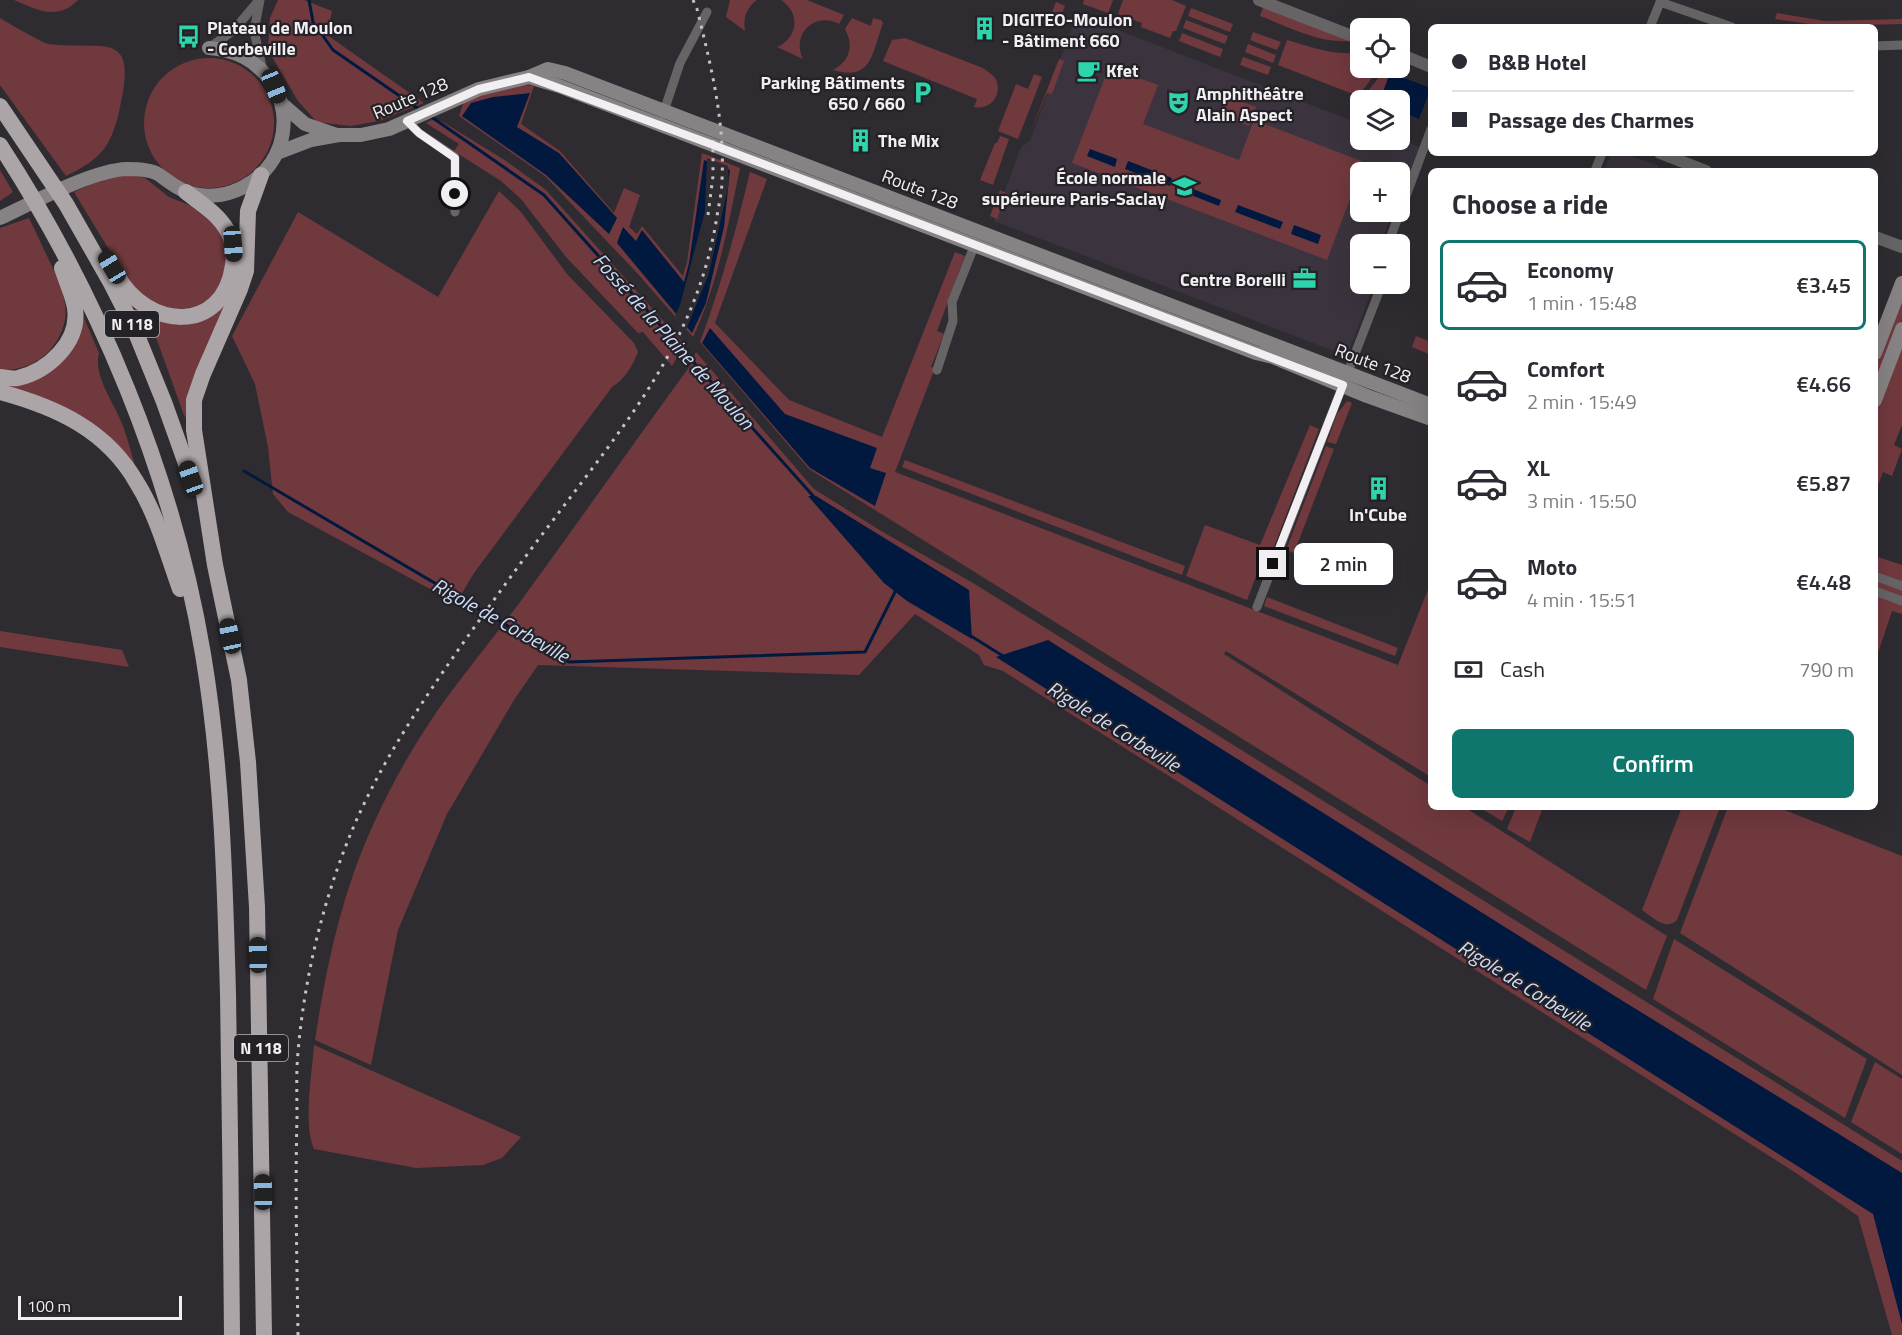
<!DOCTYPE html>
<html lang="en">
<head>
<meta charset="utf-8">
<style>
  :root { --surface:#fff; --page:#f7f7f7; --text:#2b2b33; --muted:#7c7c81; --line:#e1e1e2; --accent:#0f766e }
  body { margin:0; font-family:"Titillium Web",sans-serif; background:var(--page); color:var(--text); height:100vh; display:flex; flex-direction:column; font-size:22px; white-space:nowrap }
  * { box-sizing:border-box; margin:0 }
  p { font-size:20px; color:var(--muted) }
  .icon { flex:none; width:33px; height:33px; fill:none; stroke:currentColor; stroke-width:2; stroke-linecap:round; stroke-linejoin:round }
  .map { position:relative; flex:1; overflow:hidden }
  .drawer { position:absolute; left:1428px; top:168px; width:450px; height:642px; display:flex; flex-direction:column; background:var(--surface); border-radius:9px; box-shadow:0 6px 24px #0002 }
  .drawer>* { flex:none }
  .guide { position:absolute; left:1428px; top:24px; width:450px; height:132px; border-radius:9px; box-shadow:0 6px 24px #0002; display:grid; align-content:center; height:132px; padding:0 24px; background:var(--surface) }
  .buttons { position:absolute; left:1350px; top:18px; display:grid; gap:12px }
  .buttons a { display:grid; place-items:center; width:60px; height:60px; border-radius:9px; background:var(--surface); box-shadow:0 6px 24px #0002; font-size:30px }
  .scale { position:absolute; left:18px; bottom:15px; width:164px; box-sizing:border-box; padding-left:6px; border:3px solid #f1eff2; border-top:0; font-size:16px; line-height:21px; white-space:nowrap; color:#f1eff2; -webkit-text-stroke:4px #252227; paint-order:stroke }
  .end { position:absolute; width:27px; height:27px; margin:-14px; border:8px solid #f1eff2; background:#111; box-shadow:0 0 0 3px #111 }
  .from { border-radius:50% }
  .bubble { position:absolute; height:42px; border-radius:9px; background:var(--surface); box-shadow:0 6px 24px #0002; font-size:20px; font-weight:600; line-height:42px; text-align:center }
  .car { position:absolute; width:18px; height:36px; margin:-18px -9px; border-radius:8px; box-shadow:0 0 4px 2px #0007; background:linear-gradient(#222 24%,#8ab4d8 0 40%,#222 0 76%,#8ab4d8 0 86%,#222 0) }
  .guide b { display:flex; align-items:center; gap:21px; height:57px; font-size:22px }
  .guide b+b { border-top:2px solid var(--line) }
  .guide i { width:15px; height:15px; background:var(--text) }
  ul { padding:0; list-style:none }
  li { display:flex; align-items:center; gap:18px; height:90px; margin:0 12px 9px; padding:0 12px; border:3px solid transparent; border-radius:9px }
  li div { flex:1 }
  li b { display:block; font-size:22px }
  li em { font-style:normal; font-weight:600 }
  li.on { border-color:var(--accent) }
  li>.icon { width:54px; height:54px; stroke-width:1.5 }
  h2 { padding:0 24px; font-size:27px; line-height:72px }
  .pay { display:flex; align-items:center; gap:15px; height:66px; padding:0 24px; font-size:22px }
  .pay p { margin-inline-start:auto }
  .primary-button { display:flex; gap:12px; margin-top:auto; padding:12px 24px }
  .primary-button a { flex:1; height:69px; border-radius:9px; background:var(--accent); color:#fff; font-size:24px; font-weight:600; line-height:69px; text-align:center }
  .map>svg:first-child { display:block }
  .built { fill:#3b343e }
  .green { fill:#70393e }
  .water { fill:#02193f }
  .pier { fill:#2f2c31 }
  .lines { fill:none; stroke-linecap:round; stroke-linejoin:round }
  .stream { stroke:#02193f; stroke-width:3 }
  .minor { stroke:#676466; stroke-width:9 }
  .tertiary { stroke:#676466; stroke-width:12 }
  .secondary { stroke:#878385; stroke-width:14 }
  .trunk { stroke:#aca5a8; stroke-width:16 }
  .rail { stroke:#c5c3c7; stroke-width:3; stroke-dasharray:3 6; stroke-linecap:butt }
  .route { stroke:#f1eff2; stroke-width:8 }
  .labels { text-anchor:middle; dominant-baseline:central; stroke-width:4.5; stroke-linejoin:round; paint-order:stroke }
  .shield { fill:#252227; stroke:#b4b2b5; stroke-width:1.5 }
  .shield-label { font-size:16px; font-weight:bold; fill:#f1eff2 }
  .poi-label { font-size:18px; font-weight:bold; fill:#f1eff2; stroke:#252227; text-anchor:start }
  .street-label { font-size:18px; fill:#f1eff2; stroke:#252227 }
  .water-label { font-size:20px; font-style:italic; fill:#ccdefa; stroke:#252227 }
</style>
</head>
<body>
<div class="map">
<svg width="1902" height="1335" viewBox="0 0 1902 1335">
  <rect width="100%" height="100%" fill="#2f2c31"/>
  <!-- built -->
  <g class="built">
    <path d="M1077 14 1360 124V140L1400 139 1421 148 1408 180H1405L1400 194V172H1360V212H1393L1380 244H1360V284H1374L1347 356 994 221 1021 147 1030 141Z"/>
    <path d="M1611 153H1623L1659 166 1657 171H1604Z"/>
  </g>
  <!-- green -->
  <g class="green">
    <path d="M14 0H78C58 21 37 10 14 0Z"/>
    <path d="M278 0H304L332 11 327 35 424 103 379 121 350 126 317 122 298 101 268 50 270 18Z"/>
    <path d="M730 0H757C746 8 743 18 745 31L726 17Z"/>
    <path d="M781 0H807L844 15 839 24C815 11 791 34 803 59L777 47C798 38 801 13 781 0Z"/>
    <path d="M1084 0H1117H1113L1108 13 1083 4Z"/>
    <path d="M1123 0H1172L1186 6 1176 31H1173L1170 38 1141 27 1142 23 1118 14Z"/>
    <path d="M1056 2 1065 6 1056 28 1047 24Z"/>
    <path d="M1263 7 1352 41C1320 44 1289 27 1260 16Z"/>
    <path d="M1191 8 1233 24 1230 32 1188 16Z"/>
    <path d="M1777 13 1825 21 1902 19V24L1824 26 1775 19Z"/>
    <path d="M0 18C6 22 45 44 48 44 106 51 139 27 119 112 110 149 100 159 66 176L0 85Z"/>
    <path d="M852 18 871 26 873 18 881 20 883 23C872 53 872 82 833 70 850 61 854 46 845 29Z"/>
    <path d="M1186 20 1228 36 1225 44 1183 28Z"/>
    <path d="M1253 32 1281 42 1277 50 1250 40Z"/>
    <path d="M1182 33 1223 49 1220 57 1179 41Z"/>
    <path d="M905 38 983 68C987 71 992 74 995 78 1004 93 991 111 974 107L977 99 883 61 892 40Z"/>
    <path d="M1287 40C1314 48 1332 55 1360 53V68H1380L1358 96 1278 65Z"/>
    <path d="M1248 44 1276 55 1273 63 1245 52Z"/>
    <path d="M1243 57 1271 67 1268 75 1240 65Z"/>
    <circle cx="209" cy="123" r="65"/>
    <path d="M1059 59 1064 61 1052 94 1047 93 1030 134Z"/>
    <path d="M1109 67 1158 85 1143 124 1239 160 1254 120 1364 162 1327 260 1072 163Z"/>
    <path d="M1384 71 1390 74 1380 100 1364 96Z"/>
    <path d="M1034 74 1042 77 1018 139 998 131 1016 84 1028 89Z"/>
    <path d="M525 85 534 86 521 124 560 151 614 213 624 188 640 195 629 227 637 234 642 226 683 276 687 262 702 153 740 168C728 225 718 284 693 337L638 274 545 176 459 116 465 98Z"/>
    <path d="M1228 96 1256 107 1249 126 1221 115Z"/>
    <path d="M431 120 441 121 451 127 506 161 546 190 684 344 672 366 643 332 638 333 566 257 521 199 501 181 454 151 459 144 426 123Z"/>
    <path d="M1000 136 1009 139 993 185 980 180 995 143H997Z"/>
    <path d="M0 170 13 192 0 201Z"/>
    <path d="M750 172 767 179 715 323 789 400 882 437 955 252 965 256 937 331 944 334 931 367 935 368 895 472 1398 665 1431 582V777L1226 651 1224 654 1431 786V807H1464L1667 936 1646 990 809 469 700 342C721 286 736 230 750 172Z"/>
    <path d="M130 174 145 178 169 197 191 206 221 230 229 264 215 296 201 306 166 311 136 294 74 192 108 177Z"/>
    <path d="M1000 190 1006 193 997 219 990 216Z"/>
    <path d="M499 191 521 212 567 274 634 343 638 352C632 367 625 379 612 387L474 573 456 603 288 512 273 494 268 447 255 384 232 336 298 212 438 297Z"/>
    <path d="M29 218C36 232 42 246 49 260 65 293 76 319 50 350 38 364 18 371 0 370V228Z"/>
    <path d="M236 288 189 392 185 418 153 329 138 318 133 305 164 322Z"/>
    <path d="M1902 293V319L1875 390V364Z"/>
    <path d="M84 318 99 353C93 374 112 400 120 419 127 435 131 452 136 469L101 434 0 385H18L78 336Z"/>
    <path d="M1416 336 1431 342V355L1412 347Z"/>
    <path d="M1902 338V425L1894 445 1902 449 1892 476 1883 472 1875 493V408Z"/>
    <path d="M696 352 814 489 881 531 973 583 1902 1161V1335H1892L1858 1216 1796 1173 1003 671 984 665 979 655 915 614 859 675 538 665 514 700 447 814 398 930 371 1065 315 1040C326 969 340 901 369 834 390 786 417 738 448 696 472 664 496 634 520 602 577 524 633 444 690 366Z"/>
    <path d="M1347 401 1352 403 1336 444 1327 442 1337 414Z"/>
    <path d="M1310 425 1319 429 1267 565 1261 563 1247 600 1186 576 1205 525 1260 545Z"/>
    <path d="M1326 446 1334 449 1294 553 1286 550Z"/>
    <path d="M905 460 1185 566 1182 575 902 467Z"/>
    <path d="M1875 556 1902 565V582L1875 571Z"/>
    <path d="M1875 578 1902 589V599L1875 589Z"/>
    <path d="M1875 594 1902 605V614L1892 611 1875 662Z"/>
    <path d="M1267 597 1398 648 1395 656 1264 606Z"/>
    <path d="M0 631 122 650 129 667 0 647Z"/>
    <path d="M1479 807H1509L1502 821Z"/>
    <path d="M1516 807H1543L1530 842 1507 829Z"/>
    <path d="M1682 807H1720L1677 920C1665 931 1654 918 1642 910Z"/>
    <path d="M1728 807H1777L1902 856V1075L1680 933Z"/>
    <path d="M1674 939 1867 1059 1845 1118 1653 999Z"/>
    <path d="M314 1045 521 1137 502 1158 483 1165 416 1168 314 1149C303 1124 312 1073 314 1045Z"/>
    <path d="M1875 1062 1902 1079V1154L1851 1122Z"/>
  </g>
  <!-- water -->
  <g class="water">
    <path d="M1390 73 1431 88 1419 119 1400 111V100H1380Z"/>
    <path d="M530 93 517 127 559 153 617 218 609 234 546 175 462 116 471 103 493 97Z"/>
    <path d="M1090 149 1117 159 1115 167 1087 156Z"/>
    <path d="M704 160 730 170 724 227 706 303 692 333 617 243 623 227 636 241 642 230 684 282 689 263Z"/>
    <path d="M1128 161 1172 178 1170 186 1125 169Z"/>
    <path d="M1188 187 1221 200 1219 206 1186 193Z"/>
    <path d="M1238 205 1283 222 1280 229 1235 212Z"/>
    <path d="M1294 225 1321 235 1318 244 1291 234Z"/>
    <path d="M710 328 785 414 877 448 870 468 886 473 875 506 810 468 702 343Z"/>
    <path d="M808 496H816L969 590 972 639 907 601 884 583Z"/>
    <path d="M1048 640 1618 998 1902 1173V1324L1873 1214 996 657Z"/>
  </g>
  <!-- pier -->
  <path class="pier" d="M707 158 728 166 729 183 709 273 686 330 675 316 680 305 705 211Z"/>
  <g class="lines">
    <!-- stream -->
    <g class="stream">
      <path d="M309 0 313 22 333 50 420 110"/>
      <path d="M430 116 544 195 815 498"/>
      <path d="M244 471 569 662 865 652 896 590"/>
      <path d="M971 636 1003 656"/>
    </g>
    <!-- minor -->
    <g class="minor">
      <path d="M260 0 254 31 263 71"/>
      <path d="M1660 2 1732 27"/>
      <path d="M1650 27 1661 0"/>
      <path d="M1875 46 1902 45"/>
      <path d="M209 48 234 30 259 0"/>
      <path d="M663 114 680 63 707 12"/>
      <path d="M407 121 419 133 455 157V212"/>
      <path d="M1595 171 1602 153"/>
      <path d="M1388 244 1431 129"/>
      <path d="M937 370 953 321 952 302 975 244"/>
      <path d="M1875 576 1902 586"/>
      <path d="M1875 591 1902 601"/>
      <path d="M1257 607 1382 284"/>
    </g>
    <!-- tertiary -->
    <g class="tertiary">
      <path d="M1259 0 1360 39"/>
      <path d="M1400 54 1431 67"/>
      <path d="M1660 153 1706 171"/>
      <path d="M1875 237 1902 247"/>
    </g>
    <!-- secondary -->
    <g class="secondary">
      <path d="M529 77 559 86 1256 353 1273 357 1367 396 1431 419"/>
      <path d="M282 104 305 124 337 135"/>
      <path d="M277 153 311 140 339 135H361L389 129 479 89 529 77 548 69 565 73 1431 405"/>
      <path d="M0 218C32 203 93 170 127 169 135 169 151 170 158 174 167 180 174 187 185 191 223 206 267 183 280 145 287 123 284 99 270 80 254 59 235 50 209 48"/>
      <path d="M1875 353 1902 283"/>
      <path d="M1875 400 1902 329"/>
    </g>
    <!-- trunk -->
    <g class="trunk">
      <path d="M0 106 66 204 111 283 134 328 164 402 194 486"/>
      <path d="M0 145C99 297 173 475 203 654 222 767 225 881 228 994 230 1108 231 1221 232 1335"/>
      <path d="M261 175 248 211 246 271 240 289 203 374 194 400V430L215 565 239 680 248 762 257 907 264 1335"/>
      <path d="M117 275C146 329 223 336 233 265 235 253 233 240 227 230 218 214 200 203 186 192"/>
      <path d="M0 377C6 378 13 379 18 378 48 371 80 342 75 308 73 295 66 281 62 268"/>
      <path d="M0 392C56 407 107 430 137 483 157 515 167 553 180 589"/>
    </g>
    <!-- rail -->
    <g class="rail">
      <path d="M708 215 713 176V140"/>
      <path d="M298 1335C297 1263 295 1190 297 1118 297 1096 296 1074 298 1052 304 983 320 913 345 848 372 777 413 715 456 653 488 608 520 563 554 519 626 423 698 339 717 216 719 204 722 192 722 180 725 121 711 66 697 9L693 0"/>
    </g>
  </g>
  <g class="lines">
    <!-- route -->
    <path class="route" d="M455 194V158L419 133 407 121 479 89 529 77 708 143 1343 385 1273 564"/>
  </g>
  <!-- icons -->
  <defs>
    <symbol id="building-bare" viewBox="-9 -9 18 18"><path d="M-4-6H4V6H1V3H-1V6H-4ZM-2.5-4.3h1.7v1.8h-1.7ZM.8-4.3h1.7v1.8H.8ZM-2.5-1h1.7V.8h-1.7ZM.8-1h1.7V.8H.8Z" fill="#2cd5ab" stroke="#252227" stroke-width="2.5" paint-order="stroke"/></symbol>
    <symbol id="bus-bare" viewBox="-9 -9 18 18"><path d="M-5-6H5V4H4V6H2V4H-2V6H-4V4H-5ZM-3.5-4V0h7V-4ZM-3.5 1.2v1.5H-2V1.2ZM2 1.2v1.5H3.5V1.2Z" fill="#2cd5ab" stroke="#252227" stroke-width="2.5" paint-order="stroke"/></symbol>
    <symbol id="cafe-bare" viewBox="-9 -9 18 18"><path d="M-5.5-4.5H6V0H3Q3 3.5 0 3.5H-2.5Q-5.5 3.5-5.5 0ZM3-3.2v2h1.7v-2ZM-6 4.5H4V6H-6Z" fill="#2cd5ab" stroke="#252227" stroke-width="2.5" paint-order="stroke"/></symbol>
    <symbol id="parking-bare" viewBox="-9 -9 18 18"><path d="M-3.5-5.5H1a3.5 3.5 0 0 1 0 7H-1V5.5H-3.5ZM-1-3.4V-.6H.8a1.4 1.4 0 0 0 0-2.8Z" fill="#2cd5ab" stroke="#252227" stroke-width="2.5" paint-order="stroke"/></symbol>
    <symbol id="theatre-bare" viewBox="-9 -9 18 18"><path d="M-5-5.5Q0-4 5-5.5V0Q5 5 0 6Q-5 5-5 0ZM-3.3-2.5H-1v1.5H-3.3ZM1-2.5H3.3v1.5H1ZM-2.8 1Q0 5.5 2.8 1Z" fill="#2cd5ab" stroke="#252227" stroke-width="2.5" paint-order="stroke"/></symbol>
    <symbol id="university-bare" viewBox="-9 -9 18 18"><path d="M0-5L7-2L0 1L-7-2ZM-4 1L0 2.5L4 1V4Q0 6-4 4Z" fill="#2cd5ab" stroke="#252227" stroke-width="2.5" paint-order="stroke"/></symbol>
    <symbol id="office-bare" viewBox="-9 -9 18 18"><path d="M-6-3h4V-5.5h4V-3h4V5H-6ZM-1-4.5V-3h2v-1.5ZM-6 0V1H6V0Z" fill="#2cd5ab" stroke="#252227" stroke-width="2.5" paint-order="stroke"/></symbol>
  </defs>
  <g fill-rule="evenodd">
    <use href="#building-bare" x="968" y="12" width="33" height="33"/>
    <use href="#bus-bare" x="172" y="20" width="33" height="33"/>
    <use href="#cafe-bare" x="1072" y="54" width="33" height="33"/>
    <use href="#parking-bare" x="906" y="76" width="33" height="33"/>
    <use href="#theatre-bare" x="1162" y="86" width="33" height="33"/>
    <use href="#building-bare" x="844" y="124" width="33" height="33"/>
    <use href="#university-bare" x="1168" y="170" width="33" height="33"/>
    <use href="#office-bare" x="1288" y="262" width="33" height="33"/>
    <use href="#building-bare" x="1362" y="472" width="33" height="33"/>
  </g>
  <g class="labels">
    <!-- shield labels -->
    <g class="shield">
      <rect x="105" y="311" width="54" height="26" rx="4.5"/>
      <rect x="234" y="1035" width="54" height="26" rx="4.5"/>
    </g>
    <g class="shield-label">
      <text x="132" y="324">N 118</text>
      <text x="261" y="1048">N 118</text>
    </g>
    <!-- poi labels -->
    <g class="poi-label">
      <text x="1002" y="19">DIGITEO-Moulon<tspan x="1002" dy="21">- Bâtiment 660</tspan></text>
      <text x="207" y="27">Plateau de Moulon<tspan x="207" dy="21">- Corbeville</tspan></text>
      <text x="1106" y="70">Kfet</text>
      <text x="905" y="82" text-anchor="end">Parking Bâtiments<tspan x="905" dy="21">650 / 660</tspan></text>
      <text x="1196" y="93">Amphithéâtre<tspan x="1196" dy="21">Alain Aspect</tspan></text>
      <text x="878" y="140">The Mix</text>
      <text x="1166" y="177" text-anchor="end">École normale<tspan x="1166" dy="21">supérieure Paris-Saclay</tspan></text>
      <text x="1286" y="279" text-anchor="end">Centre Borelli</text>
      <text x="1378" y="514" text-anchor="middle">In'Cube</text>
    </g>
    <!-- street labels -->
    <g class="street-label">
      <text transform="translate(410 98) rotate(-23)">Route 128</text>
      <text transform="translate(920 189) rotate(21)">Route 128</text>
      <text transform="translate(1373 363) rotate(21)">Route 128</text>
    </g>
    <!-- water labels -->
    <g class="water-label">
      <text transform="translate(674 341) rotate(48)">Fossé de la Plaine de Moulon</text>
      <text transform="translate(501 620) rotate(29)">Rigole de Corbeville</text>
      <text transform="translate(1114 726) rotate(32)">Rigole de Corbeville</text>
      <text transform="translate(1525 985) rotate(32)">Rigole de Corbeville</text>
    </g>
  </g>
</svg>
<div class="buttons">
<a><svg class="icon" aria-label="locate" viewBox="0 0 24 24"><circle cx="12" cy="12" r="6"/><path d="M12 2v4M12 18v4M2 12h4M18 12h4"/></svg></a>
<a><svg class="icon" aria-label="layers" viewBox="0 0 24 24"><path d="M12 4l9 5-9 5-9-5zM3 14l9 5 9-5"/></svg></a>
<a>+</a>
<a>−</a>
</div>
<div class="scale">100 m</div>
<i class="end from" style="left:455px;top:194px"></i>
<i class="end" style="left:1273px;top:564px"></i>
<div class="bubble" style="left:1294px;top:543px;width:99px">2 min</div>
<i class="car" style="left:274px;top:86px;rotate:158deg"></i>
<i class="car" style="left:233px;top:244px;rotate:176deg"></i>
<i class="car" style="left:112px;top:267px;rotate:329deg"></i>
<i class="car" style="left:191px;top:478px;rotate:340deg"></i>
<i class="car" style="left:230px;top:636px;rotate:348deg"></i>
<i class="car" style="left:258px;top:955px;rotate:359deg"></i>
<i class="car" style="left:263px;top:1192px;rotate:359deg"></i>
<div class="guide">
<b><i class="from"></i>B&amp;B Hotel</b>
<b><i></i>Passage des Charmes</b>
</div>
<section class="drawer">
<h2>Choose a ride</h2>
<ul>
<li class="on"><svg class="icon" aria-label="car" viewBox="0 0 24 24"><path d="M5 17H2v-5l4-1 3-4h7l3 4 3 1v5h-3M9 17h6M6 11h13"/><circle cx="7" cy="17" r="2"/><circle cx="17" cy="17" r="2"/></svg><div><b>Economy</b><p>1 min · 15:48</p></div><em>€3.45</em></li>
<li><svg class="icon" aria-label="car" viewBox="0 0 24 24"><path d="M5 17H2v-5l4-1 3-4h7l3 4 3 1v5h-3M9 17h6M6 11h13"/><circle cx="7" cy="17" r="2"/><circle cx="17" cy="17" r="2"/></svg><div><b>Comfort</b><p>2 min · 15:49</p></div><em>€4.66</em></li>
<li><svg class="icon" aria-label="car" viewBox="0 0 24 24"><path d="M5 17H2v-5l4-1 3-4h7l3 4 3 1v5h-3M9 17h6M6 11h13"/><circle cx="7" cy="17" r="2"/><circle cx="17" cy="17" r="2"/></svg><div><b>XL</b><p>3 min · 15:50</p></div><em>€5.87</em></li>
<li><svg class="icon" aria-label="car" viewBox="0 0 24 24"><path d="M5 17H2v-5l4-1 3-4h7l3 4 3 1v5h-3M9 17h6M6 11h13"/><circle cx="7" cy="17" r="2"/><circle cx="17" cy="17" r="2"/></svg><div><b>Moto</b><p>4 min · 15:51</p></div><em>€4.48</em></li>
</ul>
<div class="pay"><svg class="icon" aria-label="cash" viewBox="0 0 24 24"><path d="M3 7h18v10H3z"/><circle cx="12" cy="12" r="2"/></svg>Cash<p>790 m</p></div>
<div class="primary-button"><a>Confirm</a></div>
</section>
</div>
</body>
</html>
